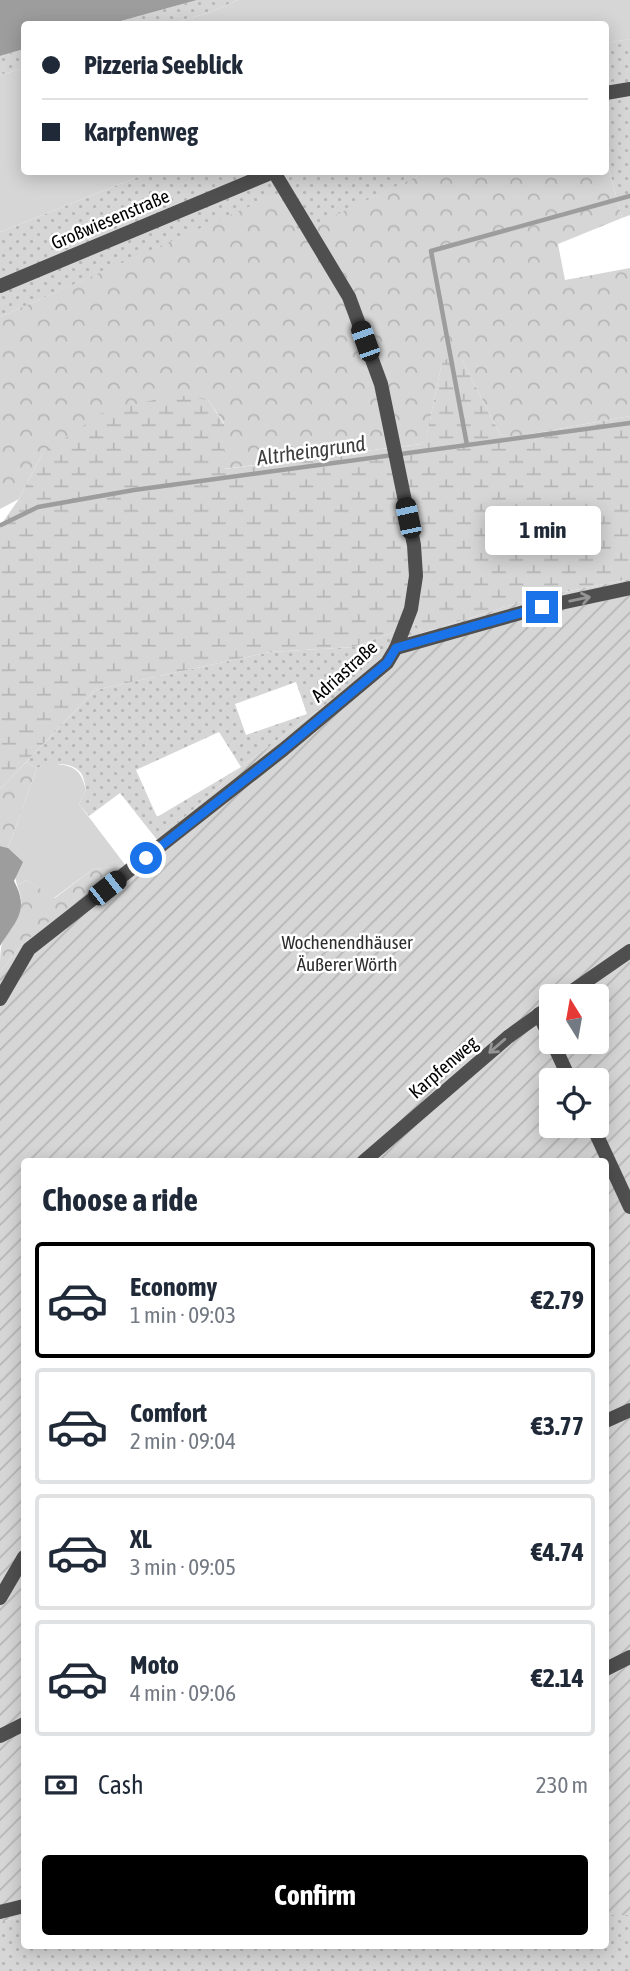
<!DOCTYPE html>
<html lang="en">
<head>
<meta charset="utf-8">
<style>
  :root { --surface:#fff; --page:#f6f6f7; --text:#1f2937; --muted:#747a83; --line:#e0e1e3; --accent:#000 }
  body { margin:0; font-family:"Asap Condensed",sans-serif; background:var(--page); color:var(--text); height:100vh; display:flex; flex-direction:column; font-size:26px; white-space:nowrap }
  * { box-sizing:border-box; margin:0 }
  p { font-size:23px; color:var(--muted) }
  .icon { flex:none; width:38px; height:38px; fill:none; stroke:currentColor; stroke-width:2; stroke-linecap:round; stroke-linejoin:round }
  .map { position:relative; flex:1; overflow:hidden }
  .sheet { position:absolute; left:21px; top:1158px; width:588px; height:791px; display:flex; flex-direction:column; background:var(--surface); border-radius:7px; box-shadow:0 4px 18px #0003 }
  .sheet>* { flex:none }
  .guide { position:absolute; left:21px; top:21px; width:588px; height:154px; border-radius:7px; box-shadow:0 4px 18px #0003; display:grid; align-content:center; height:154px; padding:0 21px; background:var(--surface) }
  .needle { width:46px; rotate:349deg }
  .fabs { position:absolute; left:539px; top:984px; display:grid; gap:14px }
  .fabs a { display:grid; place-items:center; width:70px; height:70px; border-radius:7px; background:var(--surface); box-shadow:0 4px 18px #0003; font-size:35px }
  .end { position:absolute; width:32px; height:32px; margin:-16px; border:9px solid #1a73e8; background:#fff; box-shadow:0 0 0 4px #fff }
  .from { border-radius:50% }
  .bubble { position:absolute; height:49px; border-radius:7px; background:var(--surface); box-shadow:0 4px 18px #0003; font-size:23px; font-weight:700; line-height:49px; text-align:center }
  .car { position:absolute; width:21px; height:42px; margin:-21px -10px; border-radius:9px; box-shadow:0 0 5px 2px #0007; background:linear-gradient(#222 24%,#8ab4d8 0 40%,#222 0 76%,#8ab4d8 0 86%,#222 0) }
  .guide b { display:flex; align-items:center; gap:24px; height:66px; font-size:26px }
  .guide b+b { border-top:2px solid var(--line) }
  .guide i { width:18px; height:18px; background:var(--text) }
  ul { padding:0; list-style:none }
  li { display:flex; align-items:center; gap:21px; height:116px; margin:0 14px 10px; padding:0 7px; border:4px solid var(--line); border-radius:7px }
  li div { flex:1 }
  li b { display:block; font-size:26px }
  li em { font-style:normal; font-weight:700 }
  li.active { border-color:var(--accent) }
  li>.icon { width:63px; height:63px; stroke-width:1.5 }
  h2 { padding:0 21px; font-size:32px; line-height:84px }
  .pay { display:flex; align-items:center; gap:18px; height:77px; padding:0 21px; font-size:26px }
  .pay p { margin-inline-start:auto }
  .action { display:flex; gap:14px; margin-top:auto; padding:14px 21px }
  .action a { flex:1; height:80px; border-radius:7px; background:var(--accent); color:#fff; font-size:28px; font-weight:700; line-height:80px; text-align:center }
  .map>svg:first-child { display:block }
  .grass { fill:url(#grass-dots); fill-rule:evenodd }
  .forest { fill:url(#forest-crowns) }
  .wetland { fill:url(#wetland-marsh) }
  .park { fill:#d6d6d6 }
  .garden { fill:url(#garden-furrows); fill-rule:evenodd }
  .water { fill:#9d9d9d }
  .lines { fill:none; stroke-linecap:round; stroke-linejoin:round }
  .stream { stroke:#9d9d9d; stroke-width:4.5 }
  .minor { stroke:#4f4f4f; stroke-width:14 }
  .tertiary { stroke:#4f4f4f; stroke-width:14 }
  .oneway { stroke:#959595 }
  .route { stroke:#1a73e8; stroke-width:9 }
  .labels { text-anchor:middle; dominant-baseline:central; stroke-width:5; stroke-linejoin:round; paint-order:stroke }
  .street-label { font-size:19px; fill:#000; stroke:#fff }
  .park-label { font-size:19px; fill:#2d2d2d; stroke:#fff }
  .water-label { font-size:21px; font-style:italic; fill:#3e3e3e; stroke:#fff }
</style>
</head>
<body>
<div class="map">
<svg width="630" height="1971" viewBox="0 0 630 1971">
  <defs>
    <pattern id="grass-dots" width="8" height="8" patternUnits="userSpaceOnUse" patternTransform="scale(1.75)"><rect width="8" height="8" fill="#d6d6d6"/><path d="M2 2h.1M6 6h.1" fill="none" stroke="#b6b6b6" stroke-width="1.8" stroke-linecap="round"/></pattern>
    <pattern id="forest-crowns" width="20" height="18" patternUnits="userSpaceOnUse" patternTransform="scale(1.75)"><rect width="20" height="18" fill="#d6d6d6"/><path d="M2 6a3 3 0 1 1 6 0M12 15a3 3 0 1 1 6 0" fill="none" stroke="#b6b6b6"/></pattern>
    <pattern id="wetland-marsh" width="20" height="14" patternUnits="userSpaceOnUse" patternTransform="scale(1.75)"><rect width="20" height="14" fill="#d6d6d6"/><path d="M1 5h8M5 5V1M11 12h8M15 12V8" fill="none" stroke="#b6b6b6"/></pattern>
    <pattern id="garden-furrows" width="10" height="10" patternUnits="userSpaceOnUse" patternTransform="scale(1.75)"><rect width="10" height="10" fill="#d6d6d6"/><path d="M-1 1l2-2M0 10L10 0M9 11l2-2" fill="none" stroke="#b6b6b6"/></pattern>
  </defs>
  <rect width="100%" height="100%" fill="#fff"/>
  <!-- grass -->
  <g class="grass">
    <path d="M197 0H238L211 12 170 24H110Z"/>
    <path d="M630 39V215L622 218 606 159V43Z"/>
    <path d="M24 49V68L0 75V56Z"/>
    <path d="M150 172H426L300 233 275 196 0 317V232Z"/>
    <path d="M416 624 422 633 241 767 158 841 120 793 89 816 79 804 86 790C85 785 84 777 81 773 72 761 49 763 37 768L26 762 95 690 270 652 353 647ZM296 682 307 714 246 735 235 704ZM219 732 241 767 157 817 136 770Z"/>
    <path d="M606 1915H630V1971H0V1922L24 1916V1946H606Z"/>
  </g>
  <!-- forest -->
  <g class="forest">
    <path d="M606 159 622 218 558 244 565 280 630 268V416L509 438 500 434 462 360 442 363 426 439 421 444 223 469 224 423 208 400 42 454 19 499 0 509V317L275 195 300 232 426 172H606Z"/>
    <path d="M26 762 37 768 8 848 0 846V789Z"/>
    <path d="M126 866 22 944 0 972C0 963 0 951 2 943 13 919 29 914 17 885L27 880 55 898 93 869Z"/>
  </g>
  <!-- wetland -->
  <path class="wetland" d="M451 355 462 360 500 434 509 438 630 416V579L534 598 422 633 416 624 353 647 270 652 95 690 0 789V526L19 499 42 454 105 411 176 395 208 400 224 424V469L421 444 426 438 442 363Z"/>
  <!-- park -->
  <g class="park">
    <path d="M238 0H630V39L606 43V24H170L211 12Z"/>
    <path d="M24 68V172H150L0 232V75Z"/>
    <path d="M49 763C72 766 80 766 86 790L79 804 126 866 93 869 54 898 27 880 17 885 8 848 37 768Z"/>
  </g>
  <!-- garden -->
  <path class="garden" d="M630 579V1915H606V1162H24V1916L0 1922V972L22 944 50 921 158 841 241 767 422 633 534 598ZM551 996H597V1041H551ZM551 1080H597V1125H551Z"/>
  <!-- water -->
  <g class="water">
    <path d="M0 0H197L110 24H24V49L0 56Z"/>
    <path d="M0 846 8 848 23 862 14 881C30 911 16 920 0 946Z"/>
  </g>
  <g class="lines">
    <!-- stream -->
    <g class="stream">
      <path d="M467 445 431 251 630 196"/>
      <path d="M1 525 38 507 134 490 630 423"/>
    </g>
    <!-- minor -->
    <g class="minor">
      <path d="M396 648 542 607 630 588"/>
      <path d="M565 996 630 951"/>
      <path d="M0 999 29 949 284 749 387 663 396 648 411 609 416 576 414 545 381 384 349 297 274 172"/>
      <path d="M539 1014 551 1040"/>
      <path d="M552 1041 570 1080"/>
      <path d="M592 1125 630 1207"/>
      <path d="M363 1162 508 1037 551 1006"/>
      <path d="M606 1421 630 1410"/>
      <path d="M0 1598 24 1557"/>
      <path d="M606 1669 630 1657"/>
      <path d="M0 1736 24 1724"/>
      <path d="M0 1912 24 1906"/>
    </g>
    <!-- tertiary -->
    <g class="tertiary">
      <path d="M606 93 630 89"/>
      <path d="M0 286 273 172"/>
    </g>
  </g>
  <!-- one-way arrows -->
  <defs><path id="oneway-shaft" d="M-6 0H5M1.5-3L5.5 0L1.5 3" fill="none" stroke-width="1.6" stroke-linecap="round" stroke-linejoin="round" transform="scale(1.75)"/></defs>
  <g class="oneway">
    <use href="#oneway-shaft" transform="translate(580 599) rotate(-12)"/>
    <use href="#oneway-shaft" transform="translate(497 1046) rotate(139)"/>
  </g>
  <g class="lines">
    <!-- route -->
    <path class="route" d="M146 858 284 749 387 663 396 648 542 607"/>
  </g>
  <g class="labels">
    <!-- street labels -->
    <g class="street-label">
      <text transform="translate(110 219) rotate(-23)">Großwiesenstraße</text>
      <text transform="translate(344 671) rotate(-42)">Adriastraße</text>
      <text transform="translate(443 1067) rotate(-41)">Karpfenweg</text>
    </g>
    <!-- park labels -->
    <g class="park-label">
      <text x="347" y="942">Wochenendhäuser<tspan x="347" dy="22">Äußerer Wörth</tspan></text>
    </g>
    <!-- water labels -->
    <g class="water-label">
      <text transform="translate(311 450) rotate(-8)">Altrheingrund</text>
    </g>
  </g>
</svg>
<div class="fabs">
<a><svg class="needle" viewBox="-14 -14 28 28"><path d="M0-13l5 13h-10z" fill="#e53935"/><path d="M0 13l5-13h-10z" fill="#747a83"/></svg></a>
<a><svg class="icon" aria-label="locate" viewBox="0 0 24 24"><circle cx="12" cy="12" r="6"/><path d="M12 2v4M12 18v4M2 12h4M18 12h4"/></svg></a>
</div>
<i class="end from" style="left:146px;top:858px"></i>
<i class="end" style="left:542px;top:607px"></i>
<div class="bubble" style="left:485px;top:506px;width:116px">1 min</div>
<i class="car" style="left:365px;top:341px;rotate:340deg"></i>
<i class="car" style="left:408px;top:518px;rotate:348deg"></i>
<i class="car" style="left:107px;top:888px;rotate:52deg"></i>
<div class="guide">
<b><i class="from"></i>Pizzeria Seeblick</b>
<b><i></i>Karpfenweg</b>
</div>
<section class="sheet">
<h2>Choose a ride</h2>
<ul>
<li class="active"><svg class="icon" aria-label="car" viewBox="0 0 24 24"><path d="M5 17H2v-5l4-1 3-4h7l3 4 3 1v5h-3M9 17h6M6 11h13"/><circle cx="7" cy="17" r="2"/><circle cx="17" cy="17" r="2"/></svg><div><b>Economy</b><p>1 min · 09:03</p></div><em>€2.79</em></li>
<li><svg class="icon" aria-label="car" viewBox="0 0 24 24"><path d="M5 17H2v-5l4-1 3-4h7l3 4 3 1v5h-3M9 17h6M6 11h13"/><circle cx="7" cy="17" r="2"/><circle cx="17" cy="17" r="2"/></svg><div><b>Comfort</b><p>2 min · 09:04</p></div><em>€3.77</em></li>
<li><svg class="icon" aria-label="car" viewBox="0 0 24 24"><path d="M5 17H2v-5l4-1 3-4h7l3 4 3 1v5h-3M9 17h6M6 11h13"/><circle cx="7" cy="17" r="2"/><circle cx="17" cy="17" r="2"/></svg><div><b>XL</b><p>3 min · 09:05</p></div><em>€4.74</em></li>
<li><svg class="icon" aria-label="car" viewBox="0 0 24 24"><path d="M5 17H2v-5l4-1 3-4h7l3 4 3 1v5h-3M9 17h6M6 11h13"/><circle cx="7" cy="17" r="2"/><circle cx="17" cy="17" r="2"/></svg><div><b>Moto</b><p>4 min · 09:06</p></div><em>€2.14</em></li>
</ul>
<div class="pay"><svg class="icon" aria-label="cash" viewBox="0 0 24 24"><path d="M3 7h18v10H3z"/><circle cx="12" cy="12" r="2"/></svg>Cash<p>230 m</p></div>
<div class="action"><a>Confirm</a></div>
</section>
</div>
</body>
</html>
